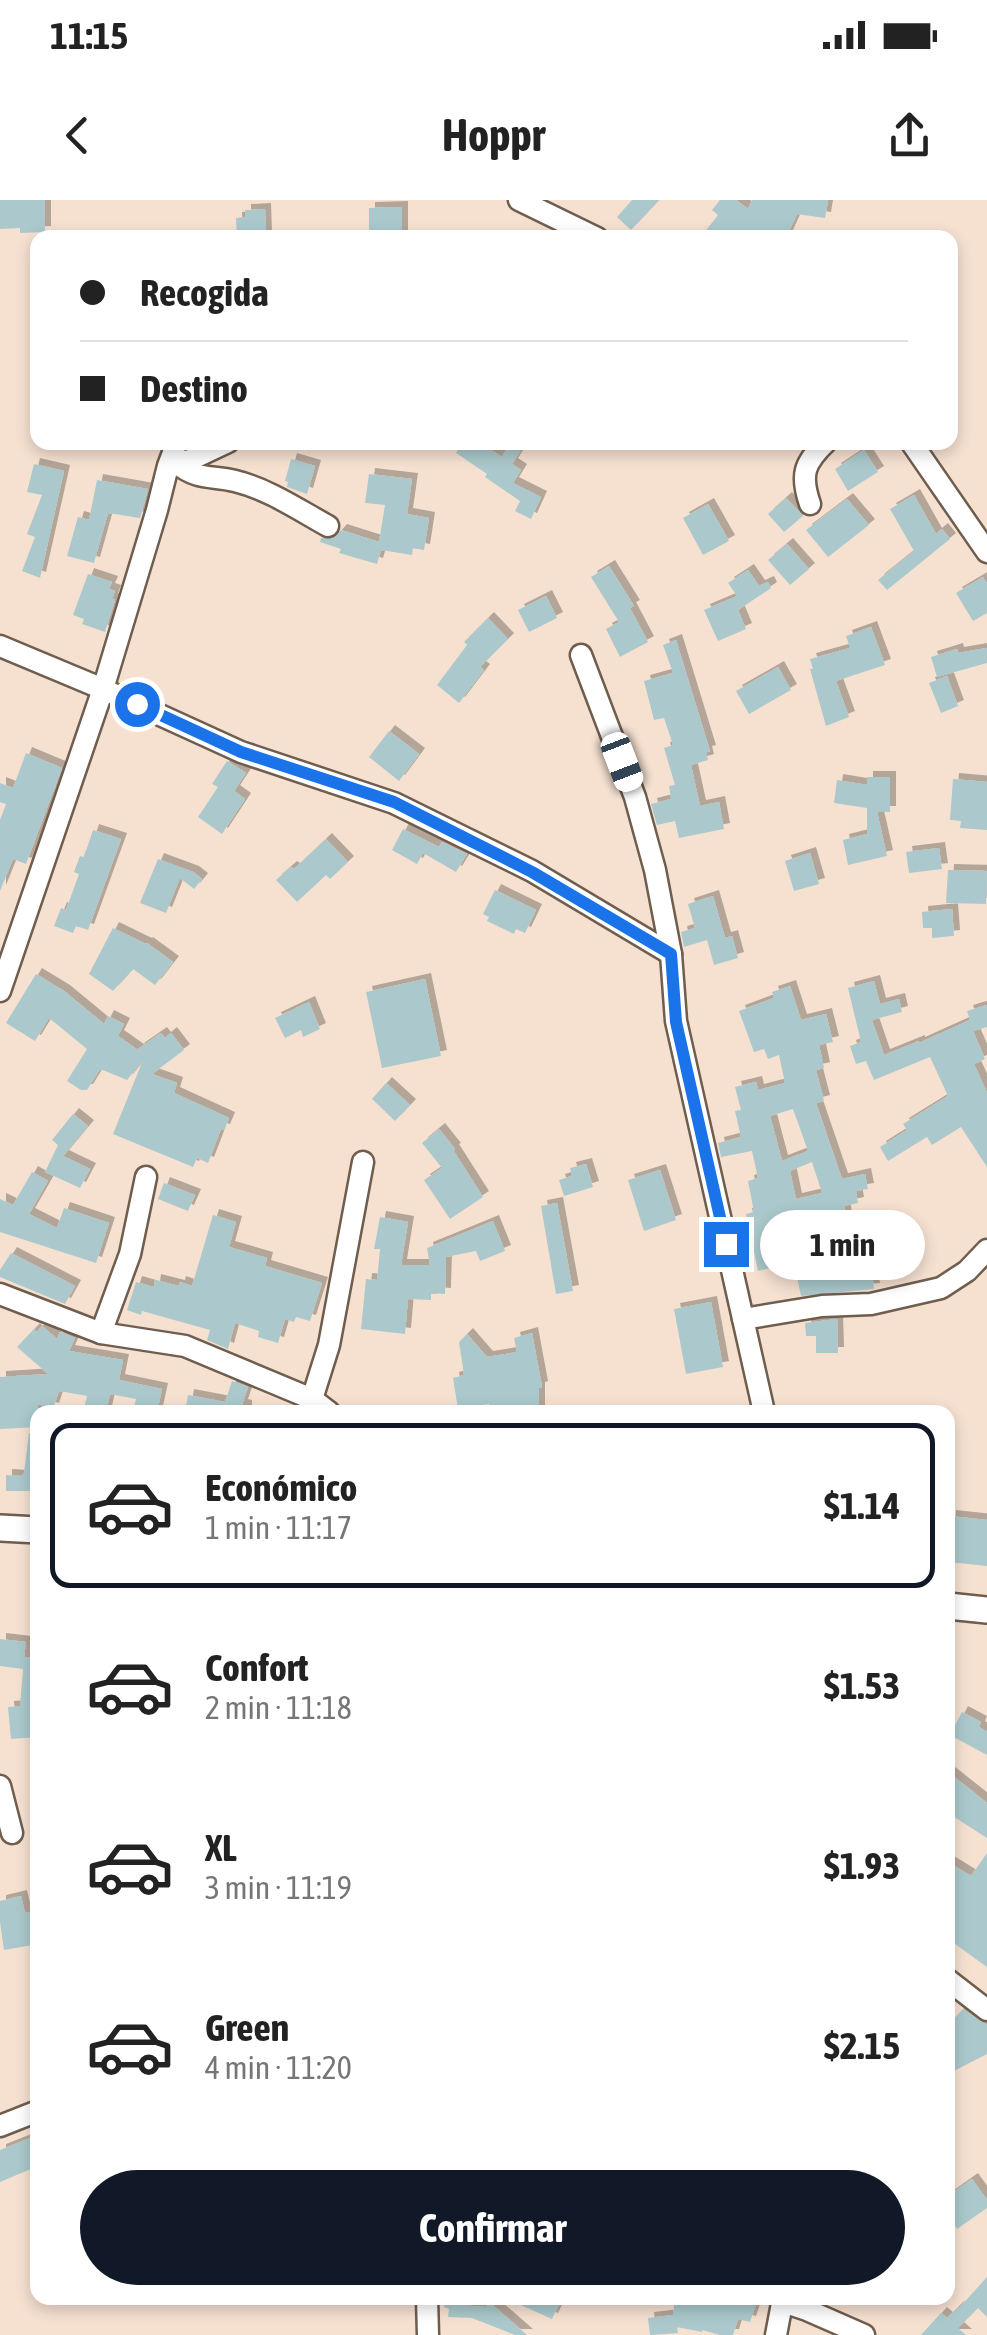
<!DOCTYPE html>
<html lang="es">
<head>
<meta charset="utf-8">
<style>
  :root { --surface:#fff; --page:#f2f2f2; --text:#222; --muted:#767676; --line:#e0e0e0; --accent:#111827 }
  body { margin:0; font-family:"Asap Condensed",sans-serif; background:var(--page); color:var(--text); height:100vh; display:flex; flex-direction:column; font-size:38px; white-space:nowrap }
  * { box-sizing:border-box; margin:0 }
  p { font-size:32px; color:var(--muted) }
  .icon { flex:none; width:55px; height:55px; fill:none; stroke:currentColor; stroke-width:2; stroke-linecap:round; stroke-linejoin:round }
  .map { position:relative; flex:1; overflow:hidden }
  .panel { position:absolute; left:30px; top:1205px; width:925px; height:900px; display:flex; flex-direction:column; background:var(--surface); border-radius:20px; box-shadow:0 5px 15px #0003 }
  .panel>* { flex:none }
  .guide { position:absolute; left:30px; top:30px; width:928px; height:220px; border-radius:20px; box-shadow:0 5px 15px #0003; display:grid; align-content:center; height:220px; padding:0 50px; background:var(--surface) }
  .end { position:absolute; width:45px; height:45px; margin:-22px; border:12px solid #1a73e8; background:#fff; box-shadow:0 0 0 5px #fff }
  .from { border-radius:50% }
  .bubble { position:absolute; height:70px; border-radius:35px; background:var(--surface); box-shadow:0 5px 15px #0003; font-size:32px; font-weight:700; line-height:70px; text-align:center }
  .car { position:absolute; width:30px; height:60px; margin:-30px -15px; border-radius:12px; box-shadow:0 0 8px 2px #0007; background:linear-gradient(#fff 24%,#345 0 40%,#fff 0 76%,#345 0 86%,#fff 0) }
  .guide b { display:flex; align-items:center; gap:35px; height:95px; font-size:38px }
  .guide b+b { border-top:2px solid var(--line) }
  .guide i { width:25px; height:25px; background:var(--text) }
  ul { padding:18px 0 0; list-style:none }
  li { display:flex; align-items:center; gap:30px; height:165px; margin:0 20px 15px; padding:0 30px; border:5px solid transparent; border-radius:20px }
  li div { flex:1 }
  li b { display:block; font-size:38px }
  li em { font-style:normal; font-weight:700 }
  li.selected { border-color:var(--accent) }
  li>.icon { width:90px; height:90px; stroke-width:1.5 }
  .button { display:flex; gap:20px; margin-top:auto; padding:20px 50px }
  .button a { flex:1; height:115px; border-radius:60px; background:var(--accent); color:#fff; font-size:40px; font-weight:700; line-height:115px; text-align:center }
  .status { display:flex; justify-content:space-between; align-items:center; height:70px; padding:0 50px; background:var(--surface); direction:ltr }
  .status svg { height:28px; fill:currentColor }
  header { display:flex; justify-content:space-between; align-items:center; height:130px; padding:0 50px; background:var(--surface); font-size:45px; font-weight:700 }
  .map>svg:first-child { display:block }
  .building { fill:#abc9cc; fill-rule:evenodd; filter:url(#shadow) }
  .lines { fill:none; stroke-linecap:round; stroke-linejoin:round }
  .minor-casing { stroke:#6f5d4e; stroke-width:25 }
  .major-casing { stroke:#6f5d4e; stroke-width:30 }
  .minor { stroke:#fff; stroke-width:20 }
  .major { stroke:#fff; stroke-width:25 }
  .route { stroke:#1a73e8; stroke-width:12 }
</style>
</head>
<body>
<div class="status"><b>11:15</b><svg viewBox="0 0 49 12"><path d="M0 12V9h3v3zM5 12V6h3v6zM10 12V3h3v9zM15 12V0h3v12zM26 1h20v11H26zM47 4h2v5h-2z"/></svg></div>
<header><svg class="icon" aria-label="back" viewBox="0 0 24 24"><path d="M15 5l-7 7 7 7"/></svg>Hoppr<svg class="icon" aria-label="share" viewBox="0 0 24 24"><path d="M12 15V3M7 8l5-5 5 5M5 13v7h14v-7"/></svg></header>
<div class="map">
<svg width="987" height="2135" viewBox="0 0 987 2135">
  <defs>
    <filter id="shadow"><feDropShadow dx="6" dy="-6" stdDeviation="0" flood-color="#0004"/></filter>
  </defs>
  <rect width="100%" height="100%" fill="#f6e1d1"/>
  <!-- building -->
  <g class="building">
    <path d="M0 0H45V32L20 33V28L0 29Z"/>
    <path d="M632 0H659L631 30 617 17Z"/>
    <path d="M720 0H736L748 9 752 0H828L825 18 797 14 786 38H700L718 15 712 10Z"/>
    <path d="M402 7V38H369V8Z"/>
    <path d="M265 9 266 38H237L236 18 245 17V10Z"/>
    <path d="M463 242H478L502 257 511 242H526L512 264 521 270 513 283 541 297 531 319 515 311 520 301 485 277 487 274 456 253Z"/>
    <path d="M864 250 878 272 848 291 835 269Z"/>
    <path d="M291 259 315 266 307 294 287 287 288 282 285 281Z"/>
    <path d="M34 264 64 271 40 378 22 371 35 337 27 334 42 295 27 292Z"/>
    <path d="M369 274 412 279 407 314 429 318 424 350 413 348 412 355 381 350 377 364 339 353 341 349 320 342 321 338H334L341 330 379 342 385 305 365 303Z"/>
    <path d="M97 280 148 289 140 318 108 313 94 363 67 356 78 317 89 320Z"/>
    <path d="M914 295 936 334 942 329 950 339 887 390 878 380 914 351 890 309Z"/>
    <path d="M786 298 803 316 784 332 768 314Z"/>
    <path d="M847 299 869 325 828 357 806 330Z"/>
    <path d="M708 304 729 341 703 355 683 318Z"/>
    <path d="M787 344 809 369 790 385 768 360Z"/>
    <path d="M609 366 634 406 630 408 648 442 620 457 606 429 619 422 591 377Z"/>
    <path d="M748 370 759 386 768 382 771 388 738 410 746 429 718 441 704 410 737 396 728 383Z"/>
    <path d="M88 374 112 382 109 389 115 391 112 399 115 400 105 432 82 424 84 419 73 415Z"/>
    <path d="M983 377 987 384V413L973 421 956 393Z"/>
    <path d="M546 396 557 418 529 432 518 410Z"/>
    <path d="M488 418 508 439 480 467 484 470 459 503 437 485 467 445 464 442Z"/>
    <path d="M871 427 885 465 836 481 849 517 826 526 810 469H813L810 459 850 448 846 436Z"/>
    <path d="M676 440 710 551 706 552 708 560 691 565 700 606 719 602 724 629 679 638 675 621 657 625 651 604 671 599 669 586 675 585 664 548 673 545 664 518 654 520 644 481 673 473 663 445Z"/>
    <path d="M987 448V463L937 477 931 457 957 449 958 453Z"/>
    <path d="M778 467 791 490 749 514 736 491Z"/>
    <path d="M947 476 958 506 941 513 929 483Z"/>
    <path d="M389 531 419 554 399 581 369 557Z"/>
    <path d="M26 553 62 568 26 664 13 659 0 691V620L6 604 0 602V583L13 588Z"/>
    <path d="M227 561 246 573 234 591 245 599 222 634 198 617 218 587 212 584Z"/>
    <path d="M867 577H890V612H877L887 656 848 665 843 640 867 634V608L834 603 837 580 867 585Z"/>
    <path d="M953 579 987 582V630L960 628 961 621 950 620Z"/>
    <path d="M403 629 439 647 442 642 467 654 456 672 423 653 417 664 392 650Z"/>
    <path d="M93 630 121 639 88 730 76 726 73 733 54 726 61 708 66 710 79 674 74 672 80 656 84 657Z"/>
    <path d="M326 639 348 662 330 679 326 675 297 702 276 680 291 667 294 669Z"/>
    <path d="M939 648 942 669 909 673 906 652Z"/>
    <path d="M810 653 819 684 794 691 785 661Z"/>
    <path d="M158 659 193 672 202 679 194 689 180 678 166 713 140 703Z"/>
    <path d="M948 670 987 671 986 704 946 703Z"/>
    <path d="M495 690 536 710 525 733 516 729 514 734 487 721 489 717 483 714Z"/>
    <path d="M713 696 725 738 732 736 738 758 714 765 707 740 684 747 681 732 695 728 688 704Z"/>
    <path d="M952 709 954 736 932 738V728H923L922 712Z"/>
    <path d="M113 728 146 744 147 743 173 762 155 785 133 769 113 791 89 774Z"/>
    <path d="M36 774 64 791 104 824 108 816 124 824 118 836 145 855 138 849 161 833 165 838 171 833 184 850 152 874 177 883 174 893 229 918 224 930 221 929 208 963 197 958 193 967 113 934 143 860 127 880 100 869 87 890H81L67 881 87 849 49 818 35 841 6 823Z"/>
    <path d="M425 779 441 856 382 868 366 792Z"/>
    <path d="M874 781 880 804 899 799 902 812 872 820 884 855 919 841V843L970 820 967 811 987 805V827L973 831 985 859 974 864 987 893V967L961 927 932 945 927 937 888 961 880 947 907 930 903 924 948 896 930 857 874 880 866 861 856 864 850 846 861 842 848 788Z"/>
    <path d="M790 786 801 820 826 814 833 842 819 845 824 868 816 870 824 901 816 903 842 979 865 974 868 989 856 991 858 1003 844 1006 847 1024 816 1030 820 1056 858 1054 859 1075 872 1074 874 1089 801 1096 794 1062 758 1071 746 1014 754 1012 748 981 758 978 752 951 721 957 718 943 741 937 735 911 741 910 735 887 756 882 758 890 785 883 779 855 768 859 764 849 754 852 739 811 774 798 772 792ZM793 909 808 951 782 961 770 916ZM812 962 822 993 796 999 790 971Z"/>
    <path d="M309 802 320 829 303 837 301 830 285 838 275 818Z"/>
    <path d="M386 883 410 905 395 921 372 899Z"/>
    <path d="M73 914 88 926 63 956 90 969 80 988 45 972 58 945 52 940Z"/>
    <path d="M439 929 455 949 453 950 483 997 450 1019 424 980 442 968 422 943Z"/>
    <path d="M586 964 593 987 564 996 559 980 572 976 570 968Z"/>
    <path d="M660 970 676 1020 644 1031 628 980Z"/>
    <path d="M32 972 48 981 29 1014 57 1028 64 1008 109 1023 96 1063 0 1032V999L13 1005Z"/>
    <path d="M164 983 195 995 188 1011 158 999Z"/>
    <path d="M557 1003 573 1091 556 1094 541 1006Z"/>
    <path d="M213 1015 236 1022 229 1047 267 1058 265 1066 322 1083 310 1121 296 1117 294 1122 285 1119 278 1143 258 1137 259 1131 235 1123 228 1149 207 1140 210 1130 142 1111 141 1115 127 1110 136 1082 154 1087 155 1080 179 1086 180 1082 192 1086Z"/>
    <path d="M380 1017 408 1022 401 1065H430L427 1048 493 1021 505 1051 480 1061 476 1051 446 1057 445 1094 431 1093V1100L408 1099 405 1134 361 1129 366 1079 377 1080 380 1049H374Z"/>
    <path d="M11 1053 75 1086 65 1104 0 1077V1070Z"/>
    <path d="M711 1102 723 1167 686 1174 674 1109Z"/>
    <path d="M837 1119 838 1153H816V1136H806L805 1123Z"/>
    <path d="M42 1126 57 1139 60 1132 75 1138 69 1151 123 1160 119 1180 162 1189 157 1212H133L136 1199 110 1194 106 1212H83L87 1196 59 1191 53 1209 38 1204V1227L0 1229V1177L48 1174 17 1147 34 1129 37 1132Z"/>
    <path d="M532 1133 542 1187 539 1188V1212H490L489 1204 458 1209 453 1178 464 1175 459 1142 467 1134 487 1157 517 1152 514 1138Z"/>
    <path d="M232 1181 248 1187 242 1205 246 1206V1212H185L188 1195 225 1202Z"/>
    <path d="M29 1233 38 1234V1291H6V1275L22 1276 24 1273Z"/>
    <path d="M950 1316 987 1320V1366L948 1362 951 1341H948Z"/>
    <path d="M0 1439 26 1442 24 1457H38V1537L11 1539 8 1507 20 1506 23 1469 0 1466Z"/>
    <path d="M962 1512 981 1522 979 1527 987 1532V1555L950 1535Z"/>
    <path d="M948 1572 987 1603V1638L948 1613Z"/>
    <path d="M987 1653V1767L948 1739V1662L971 1676Z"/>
    <path d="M21 1696 25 1713 38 1712V1744L4 1750 0 1722V1701Z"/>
    <path d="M963 1809 987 1825V1854L948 1874V1825Z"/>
    <path d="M38 1935V1966L0 1982V1950Z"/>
    <path d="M972 1979 987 2000V2008L957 2029 948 2015V1996Z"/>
    <path d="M987 2077V2117L978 2108 958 2128 966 2135H921L941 2113 947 2118 958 2107 959 2108Z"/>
    <path d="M505 2098H562L552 2119Z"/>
    <path d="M675 2098H758L750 2122 738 2119 733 2135H720L702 2130V2132L677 2127 678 2133 650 2135 648 2118 673 2115Z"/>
    <path d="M488 2101 527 2135H515L472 2118 448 2117 449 2109 444 2107V2104L486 2107Z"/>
  </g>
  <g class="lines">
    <defs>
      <g id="minor">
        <path d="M519 0 597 38"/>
        <path d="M911 242 987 352"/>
        <path d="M176 263C199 281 210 275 235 281 268 289 299 310 328 326"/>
        <path d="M169 265 190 260 228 242"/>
        <path d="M810 304C800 275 804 263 826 242"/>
        <path d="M0 446 103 489 241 552 394 603 532 671 671 754"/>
        <path d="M581 455 635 597 655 670 671 754 676 821 764 1212"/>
        <path d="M0 791 103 489 157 310 168 266 177 242"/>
        <path d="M0 1094 101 1133 185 1146 312 1199 329 1212"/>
        <path d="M743 1119 822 1106 871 1104 941 1088 967 1071 987 1050"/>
        <path d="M101 1133 130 1054 146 977"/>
        <path d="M312 1199 329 1145 363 962"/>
        <path d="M0 1586 12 1633"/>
        <path d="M948 1780 987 1810"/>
        <path d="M0 1926 38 1911"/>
        <path d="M427 2098 428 2135"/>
        <path d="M783 2102 807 2110 864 2135"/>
        <path d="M776 2135 783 2098"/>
      </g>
      <g id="major">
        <path d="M0 1328 38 1330"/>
        <path d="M948 1406 987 1410"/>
      </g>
    </defs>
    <!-- minor casing -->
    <use href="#minor" class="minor-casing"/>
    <!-- major casing -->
    <use href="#major" class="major-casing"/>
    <!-- minor -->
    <use href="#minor" class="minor"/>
    <!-- major -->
    <use href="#major" class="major"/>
  </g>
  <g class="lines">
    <!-- route -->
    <path class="route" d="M137 504 241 552 394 602 532 672 671 754 676 822 726 1044"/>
  </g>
</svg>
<i class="end from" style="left:137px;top:504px"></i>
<i class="end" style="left:726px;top:1044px"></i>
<div class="bubble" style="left:760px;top:1010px;width:165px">1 min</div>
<i class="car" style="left:622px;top:562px;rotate:159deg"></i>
<div class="guide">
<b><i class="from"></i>Recogida</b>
<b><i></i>Destino</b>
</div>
<section class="panel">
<ul>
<li class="selected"><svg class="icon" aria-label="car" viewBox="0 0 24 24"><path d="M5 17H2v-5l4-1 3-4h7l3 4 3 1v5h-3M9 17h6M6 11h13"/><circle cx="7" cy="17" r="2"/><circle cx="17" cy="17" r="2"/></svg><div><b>Económico</b><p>1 min · 11:17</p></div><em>$1.14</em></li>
<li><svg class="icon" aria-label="car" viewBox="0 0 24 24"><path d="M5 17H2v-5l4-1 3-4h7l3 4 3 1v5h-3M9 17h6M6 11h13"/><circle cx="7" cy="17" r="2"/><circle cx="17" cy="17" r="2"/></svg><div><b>Confort</b><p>2 min · 11:18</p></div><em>$1.53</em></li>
<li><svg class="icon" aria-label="car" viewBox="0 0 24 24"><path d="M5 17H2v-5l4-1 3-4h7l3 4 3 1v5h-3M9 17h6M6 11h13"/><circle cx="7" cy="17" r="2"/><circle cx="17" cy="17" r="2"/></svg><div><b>XL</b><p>3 min · 11:19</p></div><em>$1.93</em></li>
<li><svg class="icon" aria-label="car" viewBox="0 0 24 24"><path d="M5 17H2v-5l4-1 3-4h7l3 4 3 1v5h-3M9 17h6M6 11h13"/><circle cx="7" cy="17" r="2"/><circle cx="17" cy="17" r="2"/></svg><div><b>Green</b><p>4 min · 11:20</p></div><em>$2.15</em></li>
</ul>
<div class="button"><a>Confirmar</a></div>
</section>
</div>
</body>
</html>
